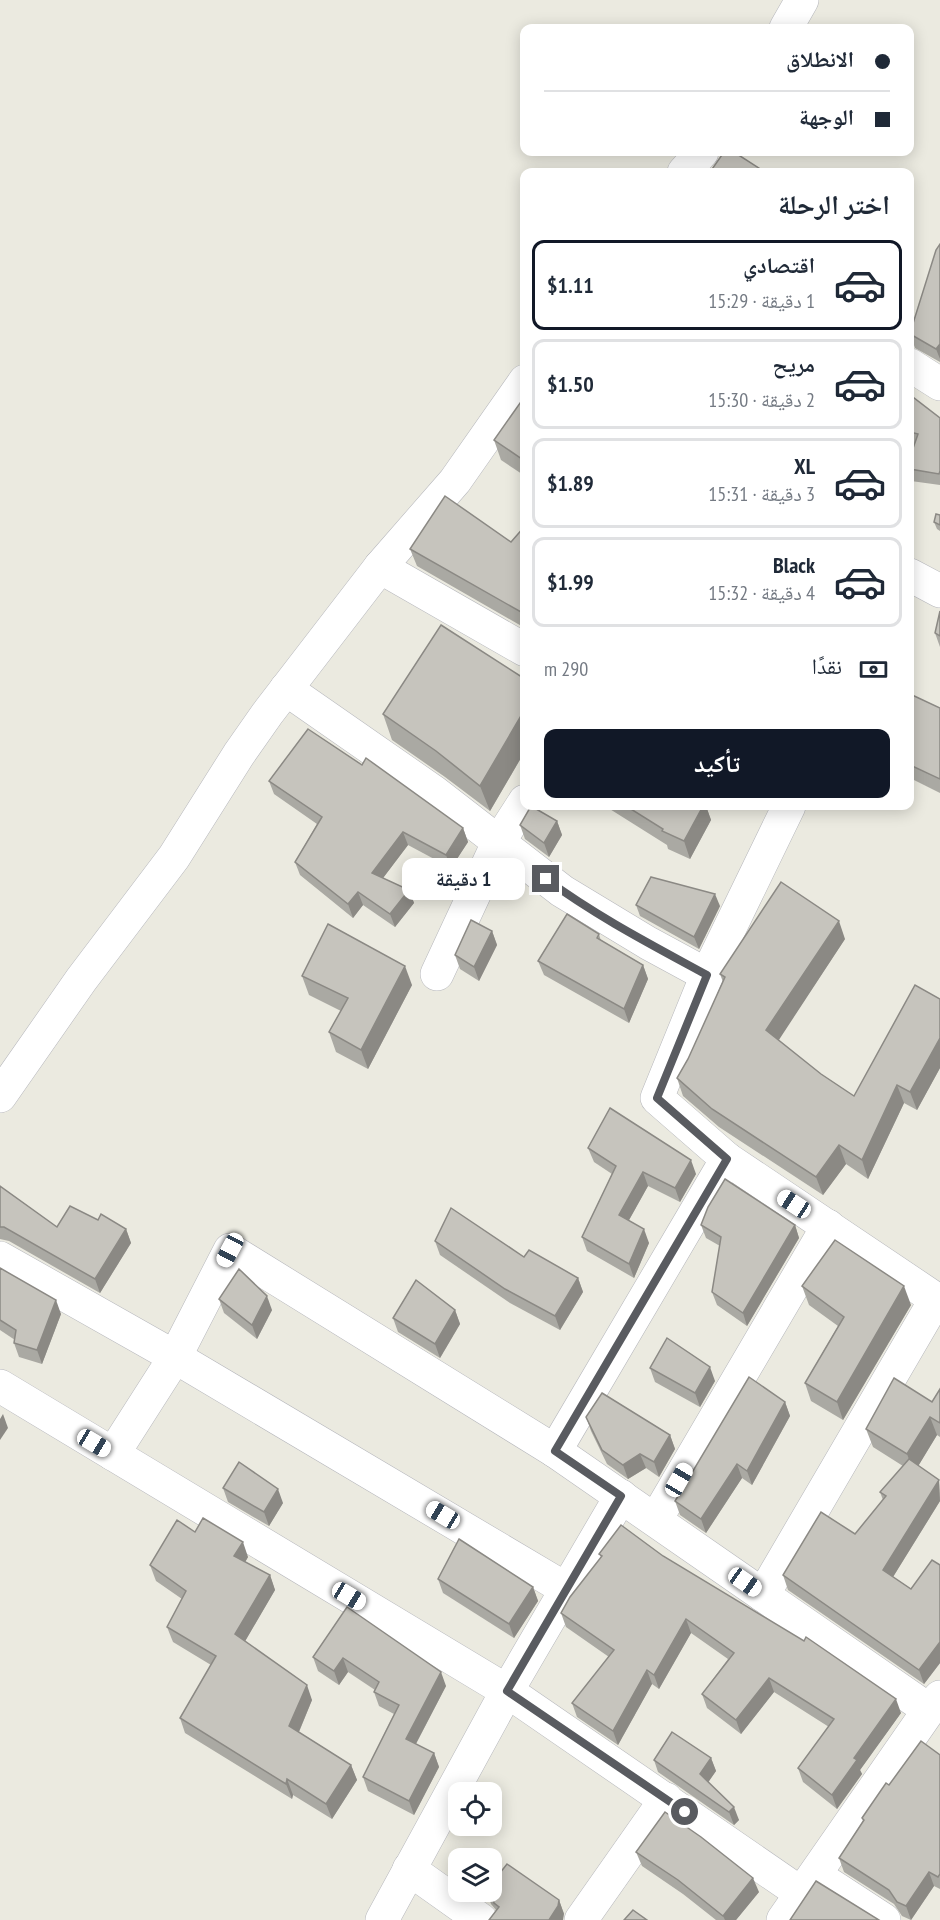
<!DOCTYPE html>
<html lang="ar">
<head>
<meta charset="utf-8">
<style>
  :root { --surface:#fff; --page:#f2f2f3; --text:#1f2937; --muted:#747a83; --line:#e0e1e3; --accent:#111827 }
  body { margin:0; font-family:"PT Sans Narrow","Noto Naskh Arabic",sans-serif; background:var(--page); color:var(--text); direction:rtl; height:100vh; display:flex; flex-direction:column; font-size:22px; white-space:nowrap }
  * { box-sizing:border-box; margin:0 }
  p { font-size:20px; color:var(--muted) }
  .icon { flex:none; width:33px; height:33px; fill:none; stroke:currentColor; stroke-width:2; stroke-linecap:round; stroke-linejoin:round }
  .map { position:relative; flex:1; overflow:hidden; direction:ltr }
  .details { position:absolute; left:520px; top:168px; width:394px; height:642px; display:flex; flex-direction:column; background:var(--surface); border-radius:12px; box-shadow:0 3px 15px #0003; direction:rtl }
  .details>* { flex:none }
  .banner { position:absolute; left:520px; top:24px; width:394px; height:132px; border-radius:12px; box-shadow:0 3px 15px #0003; direction:rtl; display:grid; align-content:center; height:132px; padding:0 24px; background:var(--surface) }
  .buttons { position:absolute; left:448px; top:1782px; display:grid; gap:12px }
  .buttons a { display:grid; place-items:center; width:54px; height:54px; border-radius:12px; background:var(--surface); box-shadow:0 3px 15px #0003; font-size:30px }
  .end { position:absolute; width:27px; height:27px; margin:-14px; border:8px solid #595b60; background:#fff; box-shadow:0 0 0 3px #fff }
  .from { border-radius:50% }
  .bubble { position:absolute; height:42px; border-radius:12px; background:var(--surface); box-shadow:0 3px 15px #0003; font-size:20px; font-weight:700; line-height:42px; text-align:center; direction:rtl }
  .car { position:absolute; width:18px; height:36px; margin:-18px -9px; border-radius:8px; box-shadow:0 0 4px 2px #0007; background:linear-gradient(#fff 24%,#345 0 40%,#fff 0 76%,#345 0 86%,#fff 0) }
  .banner b { display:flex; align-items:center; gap:21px; height:57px; font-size:22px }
  .banner b+b { border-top:2px solid var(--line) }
  .banner i { width:15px; height:15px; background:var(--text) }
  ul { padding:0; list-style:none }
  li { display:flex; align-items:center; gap:18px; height:90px; margin:0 12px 9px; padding:0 12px; border:3px solid var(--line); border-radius:12px }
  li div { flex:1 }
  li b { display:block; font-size:22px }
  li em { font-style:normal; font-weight:700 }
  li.on { border-color:var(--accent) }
  li>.icon { width:54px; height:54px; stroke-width:1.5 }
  h2 { padding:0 24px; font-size:27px; line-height:72px }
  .pay { display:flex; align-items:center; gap:15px; height:66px; padding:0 24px; font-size:22px }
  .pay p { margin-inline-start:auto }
  .action { display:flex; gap:12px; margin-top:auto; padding:12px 24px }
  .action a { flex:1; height:69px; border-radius:12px; background:var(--accent); color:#fff; font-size:24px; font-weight:700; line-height:69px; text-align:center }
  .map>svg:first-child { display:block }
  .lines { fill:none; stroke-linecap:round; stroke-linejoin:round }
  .minor-casing { stroke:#b6b7bc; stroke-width:34 }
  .minor { stroke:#fff; stroke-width:33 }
  .wall { fill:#aaa9a3 }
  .shaded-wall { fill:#8b8984 }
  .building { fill:#c6c4bd; stroke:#8b8984; stroke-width:1.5 }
  .route { stroke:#595b60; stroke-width:8 }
</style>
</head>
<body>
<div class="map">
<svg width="940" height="1920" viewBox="0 0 940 1920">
  <rect width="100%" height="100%" fill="#ebeae0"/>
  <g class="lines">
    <defs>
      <g id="minor">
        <path d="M786 28 802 0"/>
        <path d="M684 172 702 152"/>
        <path d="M910 365 940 384"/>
        <path d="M380 567 525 650"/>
        <path d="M910 575 940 591"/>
        <path d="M286 689 434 792 562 891 648 943 707 975"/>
        <path d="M789 806 707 975 657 1098 727 1159 940 1302"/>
        <path d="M437 974 498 843 525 801"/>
        <path d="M0 1096 81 980 174 857 239 754 267 714 380 567 455 481 525 381"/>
        <path d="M0 1258 175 1357 566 1589"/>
        <path d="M0 1386 507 1691 802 1894"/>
        <path d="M555 1451 727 1159"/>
        <path d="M113 1454 175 1357 230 1250 555 1451 929 1710"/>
        <path d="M656 1519 828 1226"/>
        <path d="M763 1595 936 1299"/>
        <path d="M409 1869 481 1920"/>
        <path d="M815 1875 884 1920"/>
        <path d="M382 1920 507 1691 621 1496"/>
        <path d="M581 1920 666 1799"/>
        <path d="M783 1920 929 1710 940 1697"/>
      </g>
    </defs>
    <!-- minor casing -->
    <use href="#minor" class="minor-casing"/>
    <!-- minor -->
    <use href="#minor" class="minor"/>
  </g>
  <!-- wall -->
  <g class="wall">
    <path d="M940 244V362L915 348 910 334Z"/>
    <path d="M525 396V476L501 460 494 440Z"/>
    <path d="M910 396 940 418V485L911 481 910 479V457L915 444 910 443Z"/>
    <path d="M940 515V531L937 529 934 522Z"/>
    <path d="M525 526V628L417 566 410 549 511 542Z"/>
    <path d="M940 611V647L935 633Z"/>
    <path d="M525 679V751L490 811 445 777 392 740 383 714Z"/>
    <path d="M910 694 940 708V793L910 778Z"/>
    <path d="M362 765 463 828 468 842 451 868 408 845 383 878 409 890 414 903 395 927 363 905 353 918 300 875 295 862 317 824 274 794 269 781Z"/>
    <path d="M605 806H706L711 820 690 859 668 849 667 845Z"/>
    <path d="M557 821 562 835 549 857 525 839 520 825Z"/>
    <path d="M636 905 720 906 699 949 640 916Z"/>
    <path d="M492 931 497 945 479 981 460 969 455 955Z"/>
    <path d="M599 934 601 941 643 965 648 979 629 1023 544 975 538 961Z"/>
    <path d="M845 939 778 1040 821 1074 854 1096 940 999V1068L917 1110 904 1103 868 1179 846 1164 823 1195 719 1127 683 1096 677 1078 688 1059 723 982 720 974Z"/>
    <path d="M302 976 412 985 368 1069 336 1052 329 1032 341 1011 309 995Z"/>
    <path d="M588 1148 696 1174 680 1202 648 1186 629 1220 649 1243 634 1278 587 1251 582 1237 612 1174 594 1162Z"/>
    <path d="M0 1186 57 1227 98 1220 126 1229 131 1243 100 1293 9 1241 0 1239Z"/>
    <path d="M701 1225H795L799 1238 747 1326 717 1305 712 1292 720 1246 706 1238Z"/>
    <path d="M435 1241 578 1278 583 1292 560 1330 510 1303 440 1255Z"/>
    <path d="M0 1268 61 1314 42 1364 19 1357 14 1343 15 1340 0 1330Z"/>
    <path d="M802 1286 911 1305 843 1420 811 1401 805 1383 838 1326 809 1305Z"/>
    <path d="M219 1299 272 1310 257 1339 224 1313Z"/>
    <path d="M455 1310 460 1324 440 1358 398 1332 393 1318Z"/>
    <path d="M650 1368 715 1381 700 1407 655 1382Z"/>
    <path d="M940 1389V1437L937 1435 918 1466 939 1480 940 1501 893 1577 911 1589 940 1565V1663L924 1684 788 1590 783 1575 855 1534 883 1500 880 1492 903 1466 873 1447 866 1429 932 1402Z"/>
    <path d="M785 1402 790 1416 752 1485 742 1478 706 1533 680 1515 675 1501Z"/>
    <path d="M586 1417 670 1435 675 1449 659 1477 646 1468 628 1479 607 1464 591 1431Z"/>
    <path d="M223 1488 283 1503 269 1526 228 1502Z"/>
    <path d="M195 1532 248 1557 245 1562 270 1575 275 1590 245 1641 312 1700 299 1732 351 1765 357 1780 332 1819 293 1795 292 1799 185 1733 180 1718 211 1665 173 1642 167 1627 182 1599 156 1581 150 1565Z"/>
    <path d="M599 1554 663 1556 901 1713 860 1770 862 1774 837 1809 803 1782 798 1768 829 1727 774 1692 741 1734 707 1708 702 1694 728 1659 691 1633 659 1689 652 1684 618 1745 577 1717 572 1703 609 1657 566 1627 561 1613 601 1557Z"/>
    <path d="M438 1579 533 1587 538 1601 514 1638 443 1593Z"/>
    <path d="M347 1607 446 1686 416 1744 434 1753 439 1767 414 1815 368 1791 363 1777 394 1714 379 1706 374 1692 375 1690 348 1672 339 1685 318 1671 313 1657Z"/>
    <path d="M940 1755V1889L934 1886 911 1920 902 1916 894 1904 844 1872 839 1858 863 1821 862 1818 889 1785Z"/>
    <path d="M711 1758 716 1771 708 1782 739 1820 734 1825 658 1772 654 1760Z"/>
    <path d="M636 1852 759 1892 736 1920H716L683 1894 642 1866Z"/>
    <path d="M487 1892 559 1900 564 1914 496 1910 491 1904Z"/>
  </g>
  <!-- shaded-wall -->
  <g class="shaded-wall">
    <path d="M940 344V359L936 349Z"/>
    <path d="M525 606V624L521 612Z"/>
    <path d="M525 709V751L490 811 480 786Z"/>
    <path d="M703 806H706L711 820 690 859 684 841Z"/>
    <path d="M557 821 562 835 549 857 544 843Z"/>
    <path d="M463 828 468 842 451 868 446 855Z"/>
    <path d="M403 832 408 845 377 886 372 873Z"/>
    <path d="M409 890 414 903 395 927 390 914Z"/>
    <path d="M358 892 363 905 353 918 348 904Z"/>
    <path d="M715 894 720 906 699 949 694 937Z"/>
    <path d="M839 921 845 939 773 1049 766 1030Z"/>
    <path d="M492 931 497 945 479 981 474 967Z"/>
    <path d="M643 965 648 979 629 1023 624 1009Z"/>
    <path d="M405 966 412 985 368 1069 361 1050Z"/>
    <path d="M940 1038V1068L917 1110 910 1092Z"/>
    <path d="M897 1085 904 1103 868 1179 862 1160Z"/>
    <path d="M839 1145 846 1164 823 1195 816 1177Z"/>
    <path d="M691 1160 696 1174 680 1202 675 1188Z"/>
    <path d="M643 1172 648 1186 624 1229 619 1215Z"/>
    <path d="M795 1225 799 1238 747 1326 743 1313Z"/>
    <path d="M126 1229 131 1243 100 1293 95 1279Z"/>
    <path d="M644 1229 649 1243 634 1278 629 1264Z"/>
    <path d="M578 1278 583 1292 560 1330 555 1316Z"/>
    <path d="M904 1286 911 1305 843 1420 837 1402Z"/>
    <path d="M267 1296 272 1310 257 1339 252 1325Z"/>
    <path d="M56 1300 61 1314 42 1364 37 1350Z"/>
    <path d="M455 1310 460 1324 440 1358 435 1344Z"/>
    <path d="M710 1367 715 1381 700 1407 695 1393Z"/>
    <path d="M785 1402 790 1416 752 1485 747 1471Z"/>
    <path d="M3 1414 8 1428 0 1440V1419Z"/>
    <path d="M930 1417 937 1435 914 1473 907 1454Z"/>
    <path d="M670 1435 675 1449 659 1477 654 1462Z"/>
    <path d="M640 1454 646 1468 628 1479 623 1465Z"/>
    <path d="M737 1464 742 1478 706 1533 701 1519Z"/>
    <path d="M939 1480 940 1501 888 1585 883 1570Z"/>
    <path d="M278 1489 283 1503 269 1526 264 1512Z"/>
    <path d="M243 1542 248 1557 240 1571 234 1556Z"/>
    <path d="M270 1575 275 1590 240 1650 235 1634Z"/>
    <path d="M533 1587 538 1601 514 1638 509 1624Z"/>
    <path d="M686 1619 691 1633 659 1689 654 1675Z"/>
    <path d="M940 1642V1663L924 1684 919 1670Z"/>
    <path d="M343 1658 348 1672 339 1685 334 1671Z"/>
    <path d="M647 1670 652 1684 618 1745 613 1731Z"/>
    <path d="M441 1672 446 1686 411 1753 406 1739Z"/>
    <path d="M769 1678 774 1692 741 1734 736 1720Z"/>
    <path d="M307 1685 312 1700 295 1741 289 1726Z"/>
    <path d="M896 1699 901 1713 860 1770 862 1774 837 1809 832 1795 854 1758Z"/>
    <path d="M434 1753 439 1767 414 1815 409 1801Z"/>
    <path d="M711 1758 716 1771 705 1787 700 1774Z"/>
    <path d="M351 1765 357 1780 332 1819 326 1804Z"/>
    <path d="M287 1779 293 1795 292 1799 286 1784Z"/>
    <path d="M734 1807 739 1820 734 1825 729 1812Z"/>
    <path d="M929 1872 934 1886 911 1920 906 1906Z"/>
    <path d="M753 1878 759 1892 736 1920H725L723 1916Z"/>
    <path d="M559 1900 564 1914 563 1920H549Z"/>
  </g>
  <!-- building -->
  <g class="building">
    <path d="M724 152H734L765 172H710Z"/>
    <path d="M940 244V344L936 349 910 334V333L936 250Z"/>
    <path d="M525 396V461L494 440Z"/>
    <path d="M910 396 914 398 940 418V471L939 474 910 469V457L918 434 910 432Z"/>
    <path d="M445 496 511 542 525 526V606L521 612 410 549Z"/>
    <path d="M936 514 940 515V525L934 522Z"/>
    <path d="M940 611V636L935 633Z"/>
    <path d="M441 625 525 679V709L480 786 436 751 383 714Z"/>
    <path d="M910 694 940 708V779L910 765Z"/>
    <path d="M308 729 362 765 366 758 463 828 446 855 403 832 372 873 409 890 390 914 358 892 348 904 295 862 322 817 269 781Z"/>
    <path d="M531 806 557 821 544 843 520 825Z"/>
    <path d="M626 806H703L684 841 662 831 663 829Z"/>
    <path d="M651 877 715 894 694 937 636 905Z"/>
    <path d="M781 882 839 921 766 1030 821 1074 854 1096 915 985 940 999V1038L910 1092 897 1085 862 1160 839 1145 816 1177 712 1109 677 1078 688 1059 725 977 720 974Z"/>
    <path d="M567 914 599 934 597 938 643 965 624 1009 538 961Z"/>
    <path d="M471 920 492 931 474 967 455 955Z"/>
    <path d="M328 924 405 966 361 1050 329 1032 348 998 302 976Z"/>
    <path d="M610 1108 691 1160 675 1188 643 1172 619 1215 644 1229 629 1264 582 1237 616 1166 588 1148Z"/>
    <path d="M725 1179 795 1225 743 1313 712 1292 721 1237 701 1225 708 1207Z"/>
    <path d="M0 1186 57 1227 70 1206 98 1220 101 1214 126 1229 95 1279 4 1227H0Z"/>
    <path d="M451 1208 524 1257 529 1250 578 1278 555 1316 505 1289 435 1241Z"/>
    <path d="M835 1240 904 1286 837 1402 805 1383 844 1317 802 1286Z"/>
    <path d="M0 1268 56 1300 37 1350 14 1343 16 1330 0 1320Z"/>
    <path d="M239 1269 267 1296 252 1325 219 1299Z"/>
    <path d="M416 1280 455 1310 435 1344 393 1318Z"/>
    <path d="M667 1338 710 1367 695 1393 650 1368Z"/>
    <path d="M749 1377 785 1402 747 1471 737 1464 701 1519 675 1501Z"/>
    <path d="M894 1378 932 1402 940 1389V1423L930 1417 907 1454 866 1429Z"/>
    <path d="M602 1393 670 1435 654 1462 640 1454 623 1465 602 1450 586 1417Z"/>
    <path d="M909 1459 939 1480 883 1570 911 1589 932 1560 940 1565V1642L919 1670 783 1575 821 1512 855 1534 886 1496 880 1492Z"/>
    <path d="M239 1462 278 1489 264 1512 223 1488Z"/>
    <path d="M203 1518 243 1542 234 1556 270 1575 235 1634 307 1685 289 1726 351 1765 326 1804 287 1779 286 1784 180 1718 216 1656 167 1627 186 1591 150 1565 177 1520 195 1532Z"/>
    <path d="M621 1525 663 1556 804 1641 806 1637 896 1699 854 1758 857 1760 832 1795 798 1768 834 1719 769 1678 736 1720 702 1694 734 1653 686 1619 654 1675 647 1670 613 1731 572 1703 614 1650 561 1613 570 1597 602 1556 599 1554Z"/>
    <path d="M459 1539 533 1587 509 1624 438 1579Z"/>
    <path d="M347 1607 441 1672 406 1739 434 1753 409 1801 363 1777 399 1705 374 1692 379 1682 343 1658 334 1671 313 1657Z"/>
    <path d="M672 1732 711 1758 700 1774 734 1807 729 1812 654 1760Z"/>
    <path d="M921 1741 940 1755V1874L938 1877 929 1872 906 1906 897 1902 889 1890 839 1858 864 1820 862 1818 886 1783 889 1785Z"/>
    <path d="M665 1812 701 1837 753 1878 723 1916 678 1880 636 1852Z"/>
    <path d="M507 1864 559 1900 558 1906 549 1920H489L499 1907 494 1903 493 1898 487 1892H492V1883Z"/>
    <path d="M816 1881 879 1920H790Z"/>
    <path d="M633 1910 647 1920H624Z"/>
  </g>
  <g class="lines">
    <!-- route -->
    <path class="route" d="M546 879C596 916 652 945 707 975L657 1098 727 1159 555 1451 621 1496 507 1691 685 1812"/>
  </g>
</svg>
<div class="buttons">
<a><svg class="icon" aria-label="locate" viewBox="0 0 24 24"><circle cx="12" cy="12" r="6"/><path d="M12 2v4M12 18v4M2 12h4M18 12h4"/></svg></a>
<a><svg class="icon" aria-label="layers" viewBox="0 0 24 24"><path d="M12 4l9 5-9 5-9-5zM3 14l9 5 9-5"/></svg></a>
</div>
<i class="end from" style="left:685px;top:1812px"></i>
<i class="end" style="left:546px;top:879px"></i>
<div class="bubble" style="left:402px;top:858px;width:123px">1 دقيقة</div>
<i class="car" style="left:794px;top:1204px;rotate:303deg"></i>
<i class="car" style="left:230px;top:1250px;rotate:208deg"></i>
<i class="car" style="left:94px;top:1443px;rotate:121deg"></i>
<i class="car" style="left:679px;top:1480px;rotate:30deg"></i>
<i class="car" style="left:443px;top:1515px;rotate:301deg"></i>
<i class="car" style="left:745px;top:1582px;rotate:125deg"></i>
<i class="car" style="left:349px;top:1596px;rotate:121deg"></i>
<div class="banner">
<b><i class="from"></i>الانطلاق</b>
<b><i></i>الوجهة</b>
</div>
<section class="details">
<h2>اختر الرحلة</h2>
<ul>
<li class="on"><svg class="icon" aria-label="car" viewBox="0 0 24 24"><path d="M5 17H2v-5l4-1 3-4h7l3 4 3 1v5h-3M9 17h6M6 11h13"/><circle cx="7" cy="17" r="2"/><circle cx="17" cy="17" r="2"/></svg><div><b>اقتصادي</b><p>1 دقيقة · 15:29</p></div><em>$1.11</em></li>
<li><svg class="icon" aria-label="car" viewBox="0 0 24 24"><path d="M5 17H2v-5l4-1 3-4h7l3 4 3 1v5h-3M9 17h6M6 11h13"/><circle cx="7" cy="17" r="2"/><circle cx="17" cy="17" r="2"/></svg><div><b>مريح</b><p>2 دقيقة · 15:30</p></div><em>$1.50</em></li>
<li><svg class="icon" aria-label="car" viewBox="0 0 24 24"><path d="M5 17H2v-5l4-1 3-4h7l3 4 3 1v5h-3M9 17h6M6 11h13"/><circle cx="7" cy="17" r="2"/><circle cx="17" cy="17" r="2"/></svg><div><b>XL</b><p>3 دقيقة · 15:31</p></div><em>$1.89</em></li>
<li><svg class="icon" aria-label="car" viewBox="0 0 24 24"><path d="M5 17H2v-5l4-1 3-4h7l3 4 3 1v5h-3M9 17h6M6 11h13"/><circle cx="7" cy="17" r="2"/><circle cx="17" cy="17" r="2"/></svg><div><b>Black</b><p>4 دقيقة · 15:32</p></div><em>$1.99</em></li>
</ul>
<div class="pay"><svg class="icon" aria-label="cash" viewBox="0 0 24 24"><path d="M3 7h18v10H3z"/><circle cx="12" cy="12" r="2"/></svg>نقدًا<p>290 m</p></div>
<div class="action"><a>تأكيد</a></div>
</section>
</div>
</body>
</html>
